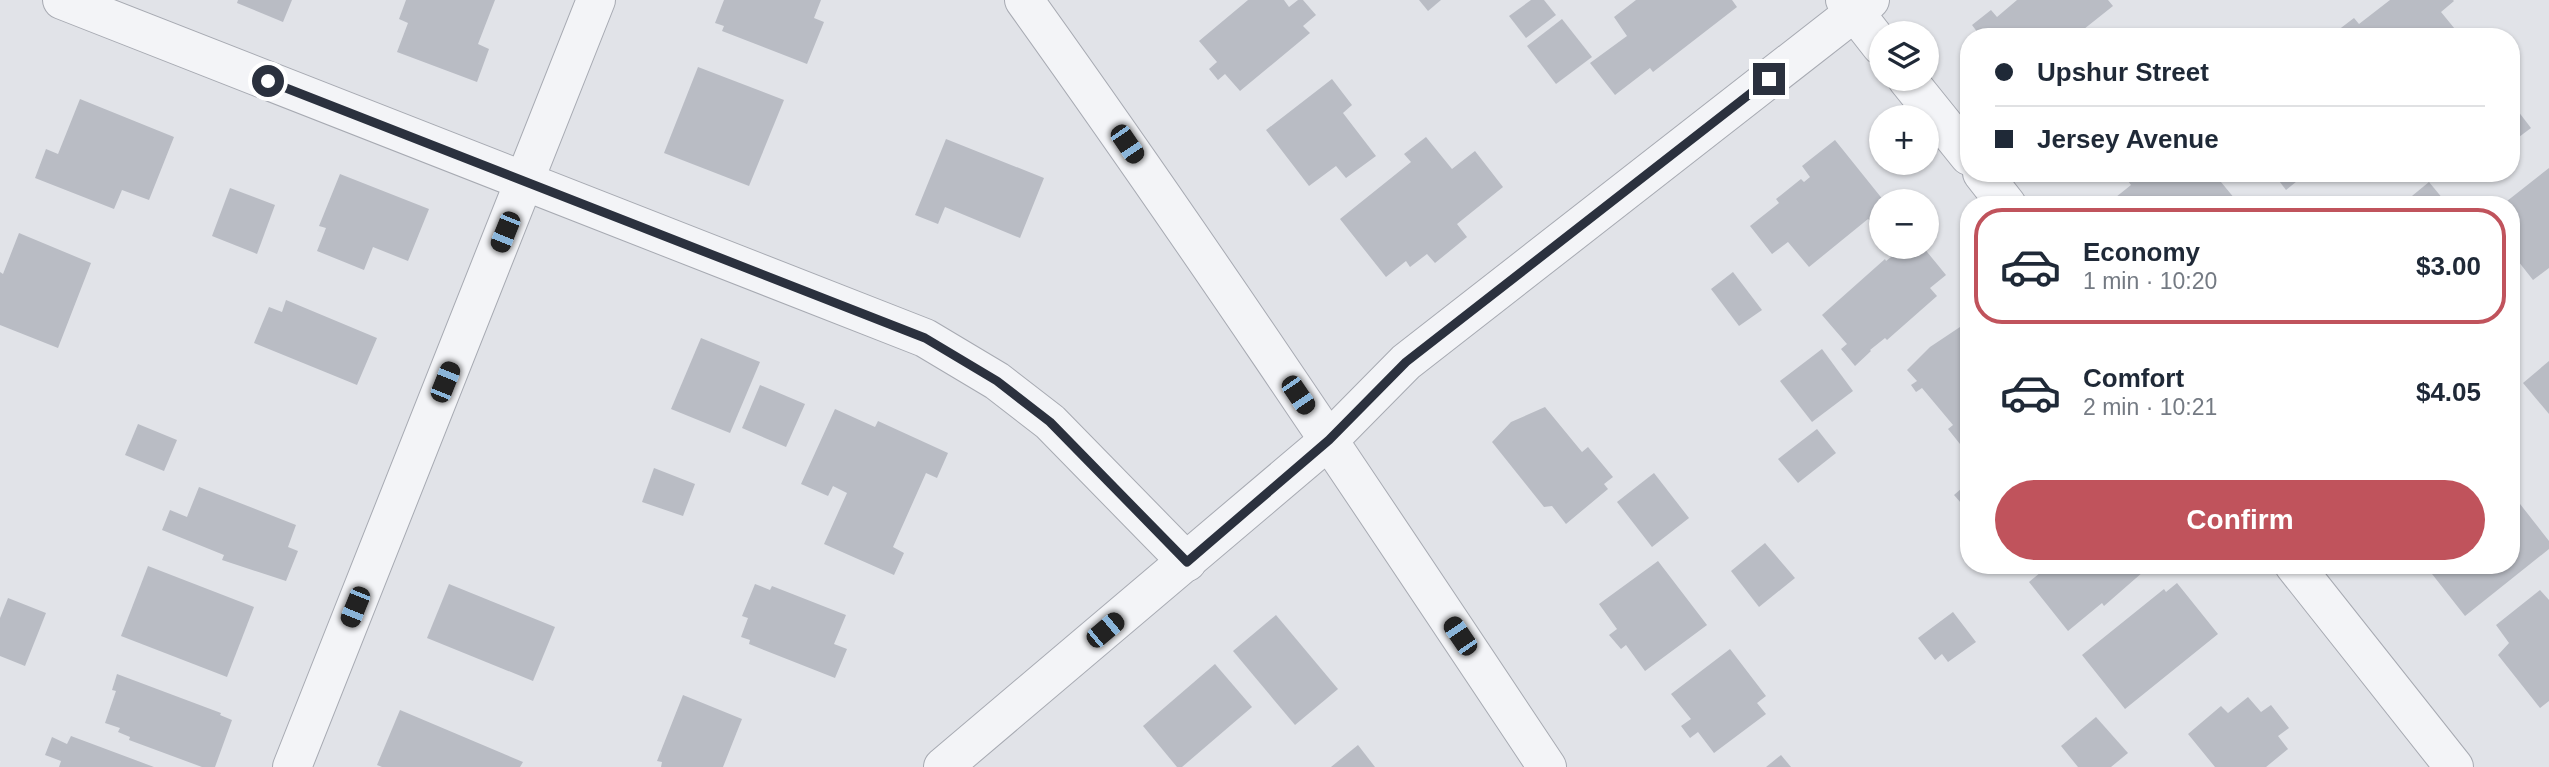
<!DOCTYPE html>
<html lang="en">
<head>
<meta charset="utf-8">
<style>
  :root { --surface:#fff; --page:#f2f2f3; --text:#1f2937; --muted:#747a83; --line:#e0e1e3; --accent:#c0535c }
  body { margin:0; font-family:Helvetica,sans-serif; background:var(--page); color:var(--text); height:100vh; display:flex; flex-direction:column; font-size:26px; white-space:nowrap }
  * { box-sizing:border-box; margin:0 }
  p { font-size:23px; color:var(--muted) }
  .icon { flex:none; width:38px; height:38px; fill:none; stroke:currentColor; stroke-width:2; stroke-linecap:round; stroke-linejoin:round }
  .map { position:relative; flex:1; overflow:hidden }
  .details { position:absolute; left:1960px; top:196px; width:560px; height:378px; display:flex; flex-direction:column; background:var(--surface); border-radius:28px; box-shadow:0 2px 5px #0004 }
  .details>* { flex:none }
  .banner { position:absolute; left:1960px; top:28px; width:560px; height:154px; border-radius:28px; box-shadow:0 2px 5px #0004; display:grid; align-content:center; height:154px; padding:0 35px; background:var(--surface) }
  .tools { position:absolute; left:1869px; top:21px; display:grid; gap:14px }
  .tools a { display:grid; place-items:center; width:70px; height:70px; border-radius:50%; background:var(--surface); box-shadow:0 2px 5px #0004; font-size:35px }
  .end { position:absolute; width:32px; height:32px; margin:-16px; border:9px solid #2b313e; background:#fff; box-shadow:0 0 0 4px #fff }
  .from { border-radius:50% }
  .car { position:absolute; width:21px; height:42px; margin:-21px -10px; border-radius:9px; box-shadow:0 0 5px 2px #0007; background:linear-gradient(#222 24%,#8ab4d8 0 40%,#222 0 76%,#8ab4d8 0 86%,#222 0) }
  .banner b { display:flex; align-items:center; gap:24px; height:66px; font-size:26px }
  .banner b+b { border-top:2px solid var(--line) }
  .banner i { width:18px; height:18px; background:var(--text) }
  ul { padding:12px 0 0; list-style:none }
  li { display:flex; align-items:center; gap:21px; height:116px; margin:0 14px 10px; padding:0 21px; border:4px solid transparent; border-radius:28px }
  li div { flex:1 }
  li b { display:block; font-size:26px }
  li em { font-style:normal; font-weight:700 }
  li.selected { border-color:var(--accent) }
  li>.icon { width:63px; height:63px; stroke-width:1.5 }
  .primary-button { display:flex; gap:14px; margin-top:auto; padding:14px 35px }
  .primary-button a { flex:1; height:80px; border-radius:42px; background:var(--accent); color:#fff; font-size:28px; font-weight:700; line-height:80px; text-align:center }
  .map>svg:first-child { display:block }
  .building { fill:#b9bcc4 }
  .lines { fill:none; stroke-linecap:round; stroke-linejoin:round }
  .minor-casing { stroke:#a7aab2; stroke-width:40 }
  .minor { stroke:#f3f4f7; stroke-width:38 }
  .route { stroke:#2b313e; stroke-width:9 }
</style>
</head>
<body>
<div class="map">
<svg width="2549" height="767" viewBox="0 0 2549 767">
  <rect width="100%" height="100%" fill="#e1e3e8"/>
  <!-- building -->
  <g class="building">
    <path d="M238 0H292L283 22 237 3Z"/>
    <path d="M406 0H495L478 44 489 49 477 82 397 52 408 23 399 19Z"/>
    <path d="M724 0H821L814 18 824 22 807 64 722 31 724 26 715 23Z"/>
    <path d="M1248 0H1284L1289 7 1298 0H1303L1316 15 1303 26 1310 33 1240 91 1225 74 1218 80 1209 69 1217 62 1199 41Z"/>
    <path d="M1419 0H1441L1428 11Z"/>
    <path d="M1531 0H1544L1556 15 1526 38 1509 16Z"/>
    <path d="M1636 0H1732L1737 7 1653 72 1650 68 1615 95 1590 63 1627 36 1614 17Z"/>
    <path d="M2017 0H2108L2113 6 2074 37H1981L1972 25 1991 10 1997 17Z"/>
    <path d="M2390 0H2453L2454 1 2441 12 2459 34 2455 37H2329L2354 18 2359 24Z"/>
    <path d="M1562 19 1592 57 1556 84 1527 46Z"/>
    <path d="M698 67 784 100 749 186 664 153Z"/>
    <path d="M1332 79 1352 105 1343 113 1376 156 1346 178 1336 166 1309 186 1266 130Z"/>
    <path d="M80 99 174 137 149 200 122 190 114 209 35 178 46 149 58 154Z"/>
    <path d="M2511 102 2531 128 2511 143Z"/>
    <path d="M1426 137 1452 169 1475 151 1503 187 1457 224 1467 237 1435 263 1427 254 1410 267 1406 261 1386 277 1340 219 1411 162 1404 154Z"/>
    <path d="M946 139 1044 178 1020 238 945 207 938 224 915 215Z"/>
    <path d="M1835 140 1884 201H1881V213L1871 221 1868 219 1809 267 1788 242 1772 254 1750 226 1779 203 1776 199 1801 179 1804 182 1810 177 1802 166Z"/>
    <path d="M2549 168V268L2533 280 2511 252V205H2502Z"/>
    <path d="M2122 173H2163L2165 175 2168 173H2220L2216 176 2235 199 2228 205H2122L2116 197 2131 185Z"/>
    <path d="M2273 173H2307L2286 190Z"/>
    <path d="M340 174 429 209 408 261 373 247 364 270 317 251 326 228 319 226Z"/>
    <path d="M2429 182 2448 205H2401Z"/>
    <path d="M230 188 275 205 257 254 212 236Z"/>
    <path d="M19 233 91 263 58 348 0 325V272L3 274Z"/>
    <path d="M1904 247H1923L1946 275 1930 288 1937 296 1887 340 1885 338 1870 350 1871 351 1855 366 1841 349 1847 344 1822 315 1885 259 1886 261Z"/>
    <path d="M1733 272 1762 310 1739 326 1711 289Z"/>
    <path d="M286 300 377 338 357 385 254 343 269 307 282 312Z"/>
    <path d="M1963 325 1969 332V437L1960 444 1948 429 1953 425 1922 388 1916 392 1911 385 1917 381 1907 370 1930 347Z"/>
    <path d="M701 338 760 362 730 433 671 409Z"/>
    <path d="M1822 349 1853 391 1812 422 1780 381Z"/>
    <path d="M2549 361V414L2523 383Z"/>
    <path d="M760 385 805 404 786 447 742 428Z"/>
    <path d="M1545 407 1582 452 1588 447 1613 477 1604 484 1608 489 1566 524 1552 506 1544 507 1492 442 1511 422Z"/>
    <path d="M835 409 875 427 878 421 948 453 937 478 926 473 893 547 904 553 894 575 824 544 847 493 833 486 828 496 801 484Z"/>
    <path d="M138 424 177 440 164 471 125 455Z"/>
    <path d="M1817 429 1836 453 1798 483 1778 459Z"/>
    <path d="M654 468 695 484 683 516 642 502Z"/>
    <path d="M1654 473 1689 518 1652 547 1617 502Z"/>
    <path d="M1969 482V512L1954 495Z"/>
    <path d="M199 487 296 525 288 547 298 551 286 581 222 560 224 555 162 530 170 510 187 517Z"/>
    <path d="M2513 495 2549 541V549L2465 616 2425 565H2511Z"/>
    <path d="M1765 543 1795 578 1759 607 1731 571Z"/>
    <path d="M1658 561 1707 625 1645 671 1626 645 1621 649 1609 635 1617 629 1599 604Z"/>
    <path d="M2043 565H2151L2104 606 2102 603 2068 631 2029 582 2041 572 2038 569Z"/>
    <path d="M148 566 254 607 227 677 121 636Z"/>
    <path d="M2177 583 2218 634 2125 709 2082 655 2164 589 2166 592Z"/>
    <path d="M449 584 555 627 533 681 427 638Z"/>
    <path d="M755 584 770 590 772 586 846 615 834 644 847 649 835 678 749 644 750 640 741 637 748 618 742 616Z"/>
    <path d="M2540 590 2549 600V701L2540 708 2498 655 2509 643 2496 625Z"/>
    <path d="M8 598 46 613 25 666 0 656V618Z"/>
    <path d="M1953 612 1976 642 1948 662 1942 654 1935 660 1918 638Z"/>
    <path d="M1276 615 1338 689 1295 725 1233 651Z"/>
    <path d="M1730 649 1766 696 1757 703 1766 714 1714 753 1698 732 1690 738 1681 726 1691 719 1671 694Z"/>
    <path d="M1215 664 1252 707 1182 767H1177L1143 726Z"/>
    <path d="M117 674 221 713 220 715 232 720 215 767H202L129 740 130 737 118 732 120 728 105 723 116 691 112 690Z"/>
    <path d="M683 695 742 719 723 767H661L662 762 657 761Z"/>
    <path d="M2248 697 2261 712 2271 705 2289 728 2278 736 2288 749 2266 767H2215L2188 734 2221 706 2228 713Z"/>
    <path d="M400 710 523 762 520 767H382L377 765Z"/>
    <path d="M2096 717 2128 753 2111 767H2078L2061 746Z"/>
    <path d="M71 736 154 767H59L61 761 45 755 52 737 67 744Z"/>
    <path d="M1358 745 1375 767H1331Z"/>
    <path d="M1781 755 1791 767H1766Z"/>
  </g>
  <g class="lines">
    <defs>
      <g id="minor">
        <path d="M62 0 925 338 997 381 1050 422 1187 562"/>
        <path d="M1024 0C1204 251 1375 509 1547 767"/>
        <path d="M1845 0 1881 46"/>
        <path d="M1907 79 1969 156"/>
        <path d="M1982 173 2007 205"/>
        <path d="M2294 565 2454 767"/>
        <path d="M292 767 596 0"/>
        <path d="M943 767 1329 440 1406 362 1870 0"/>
      </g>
    </defs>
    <!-- minor casing -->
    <use href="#minor" class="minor-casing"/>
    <!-- minor -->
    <use href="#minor" class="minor"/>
  </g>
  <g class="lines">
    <!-- route -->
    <path class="route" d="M268 81 925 338 997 381 1050 422 1187 562 1329 440 1406 362 1769 79"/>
  </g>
</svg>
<div class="tools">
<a><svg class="icon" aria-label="layers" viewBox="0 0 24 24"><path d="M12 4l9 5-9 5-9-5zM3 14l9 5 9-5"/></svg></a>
<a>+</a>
<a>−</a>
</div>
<i class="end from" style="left:268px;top:81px"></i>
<i class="end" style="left:1769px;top:79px"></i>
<i class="car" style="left:1127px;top:144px;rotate:146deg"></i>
<i class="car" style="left:505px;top:232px;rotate:202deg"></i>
<i class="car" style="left:445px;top:382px;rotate:22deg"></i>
<i class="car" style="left:1298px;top:395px;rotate:146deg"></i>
<i class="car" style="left:355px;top:607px;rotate:202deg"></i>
<i class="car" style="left:1105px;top:630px;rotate:50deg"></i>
<i class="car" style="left:1460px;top:636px;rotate:326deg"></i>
<div class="banner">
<b><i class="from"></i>Upshur Street</b>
<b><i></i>Jersey Avenue</b>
</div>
<section class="details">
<ul>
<li class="selected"><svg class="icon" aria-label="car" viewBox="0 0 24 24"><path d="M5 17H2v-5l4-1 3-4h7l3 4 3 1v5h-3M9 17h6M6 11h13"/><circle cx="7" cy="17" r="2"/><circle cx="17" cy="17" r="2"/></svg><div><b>Economy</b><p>1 min · 10:20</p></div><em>$3.00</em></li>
<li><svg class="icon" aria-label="car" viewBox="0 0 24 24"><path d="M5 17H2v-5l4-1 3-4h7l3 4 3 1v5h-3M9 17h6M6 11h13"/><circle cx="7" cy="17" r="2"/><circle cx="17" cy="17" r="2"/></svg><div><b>Comfort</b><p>2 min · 10:21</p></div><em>$4.05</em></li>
</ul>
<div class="primary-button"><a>Confirm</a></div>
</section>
</div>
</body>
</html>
